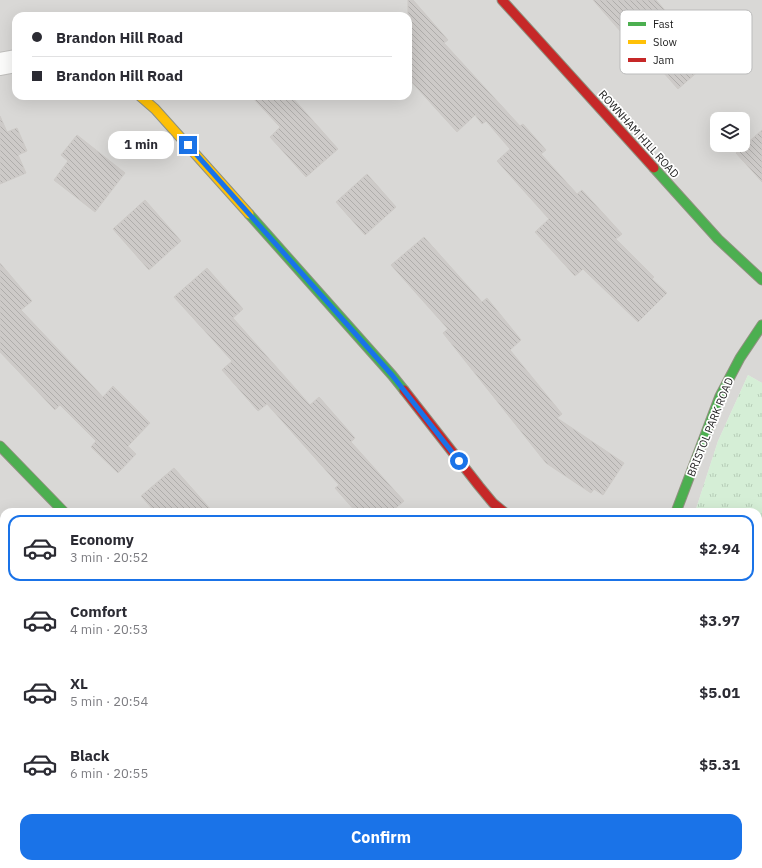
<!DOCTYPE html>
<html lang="en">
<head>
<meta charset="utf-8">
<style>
  :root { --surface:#fff; --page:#f7f7f7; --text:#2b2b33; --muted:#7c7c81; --line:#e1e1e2; --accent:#1a73e8 }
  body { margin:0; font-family:"IBM Plex Sans",sans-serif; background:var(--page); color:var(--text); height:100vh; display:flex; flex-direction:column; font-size:15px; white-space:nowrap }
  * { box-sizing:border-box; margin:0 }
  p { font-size:13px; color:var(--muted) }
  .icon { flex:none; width:22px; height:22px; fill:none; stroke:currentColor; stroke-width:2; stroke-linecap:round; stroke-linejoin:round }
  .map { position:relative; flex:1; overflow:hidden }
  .panel { position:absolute; left:0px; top:508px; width:762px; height:360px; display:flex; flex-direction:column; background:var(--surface); border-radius:12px 12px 0 0; box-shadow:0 4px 16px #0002 }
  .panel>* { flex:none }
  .guide { position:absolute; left:12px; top:12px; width:400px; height:88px; border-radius:12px; box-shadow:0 4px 16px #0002; display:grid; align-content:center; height:88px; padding:0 20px; background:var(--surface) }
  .controls { position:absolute; left:710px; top:112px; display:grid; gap:8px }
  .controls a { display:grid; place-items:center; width:40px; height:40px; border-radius:8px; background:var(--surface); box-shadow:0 4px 16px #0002; font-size:20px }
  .end { position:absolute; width:18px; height:18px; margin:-9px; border:5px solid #1a73e8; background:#fff; box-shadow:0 0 0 2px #fff }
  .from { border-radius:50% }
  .bubble { position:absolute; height:28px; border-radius:12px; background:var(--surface); box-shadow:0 4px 16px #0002; font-size:13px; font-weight:800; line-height:28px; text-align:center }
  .guide b { display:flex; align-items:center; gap:14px; height:38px; font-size:15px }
  .guide b+b { border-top:1px solid var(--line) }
  .guide i { width:10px; height:10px; background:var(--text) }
  ul { padding:7px 0 0; list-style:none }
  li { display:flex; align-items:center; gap:12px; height:66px; margin:0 8px 6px; padding:0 12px; border:2px solid transparent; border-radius:12px }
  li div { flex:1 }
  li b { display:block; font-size:15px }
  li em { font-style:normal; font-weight:800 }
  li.selected { border-color:var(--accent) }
  li>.icon { width:36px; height:36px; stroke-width:1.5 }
  .action { display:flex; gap:8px; margin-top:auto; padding:8px 20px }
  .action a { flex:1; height:46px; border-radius:12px; background:var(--accent); color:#fff; font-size:16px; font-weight:800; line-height:46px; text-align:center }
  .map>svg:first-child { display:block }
  .residential { fill:#d9d8d6; fill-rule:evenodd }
  .park { fill:url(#park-tufts) }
  .water { fill:url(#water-waves) }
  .building { fill:url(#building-back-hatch); stroke:#cdcac7 }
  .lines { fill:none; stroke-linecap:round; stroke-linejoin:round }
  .street-casing { stroke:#c0bfbd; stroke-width:24 }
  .fast-casing { stroke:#8f917f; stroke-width:11 }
  .slow-casing { stroke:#8f917f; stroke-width:11 }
  .jam-casing { stroke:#8f917f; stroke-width:11 }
  .street { stroke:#fcfcfb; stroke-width:22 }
  .fast { stroke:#4caf50; stroke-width:9 }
  .slow { stroke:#ffc107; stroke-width:9 }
  .jam { stroke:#c62828; stroke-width:9 }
  .route { stroke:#1a73e8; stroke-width:5 }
  .labels { text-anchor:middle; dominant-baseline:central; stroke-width:3.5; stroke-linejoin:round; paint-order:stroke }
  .street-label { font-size:11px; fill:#1c1c1c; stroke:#fff }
  .key { fill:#fff; stroke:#bbb; stroke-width:1 }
  .key-label { font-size:11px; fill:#1c1c1c }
</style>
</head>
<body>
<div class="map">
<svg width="762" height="868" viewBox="0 0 762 868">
  <defs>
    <pattern id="park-tufts" width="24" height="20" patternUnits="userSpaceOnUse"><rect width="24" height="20" fill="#d5eed6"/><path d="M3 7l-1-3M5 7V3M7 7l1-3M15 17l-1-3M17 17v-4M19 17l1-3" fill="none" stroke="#b6ccb7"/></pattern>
    <pattern id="water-waves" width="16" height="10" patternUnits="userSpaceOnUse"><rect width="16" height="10" fill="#bcd2da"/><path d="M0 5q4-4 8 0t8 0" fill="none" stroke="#a1b4ba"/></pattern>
    <pattern id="building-back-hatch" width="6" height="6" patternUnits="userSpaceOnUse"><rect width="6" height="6" fill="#cdcac8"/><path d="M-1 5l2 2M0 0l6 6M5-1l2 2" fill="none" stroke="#afadab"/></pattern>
  </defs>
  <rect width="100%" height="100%" fill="#eae8e5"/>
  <!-- residential -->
  <path class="residential" d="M0 0H762V383L748 375 718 441 695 512H4V864H664L669 868H0ZM16 16H408V96H16ZM717 119H743V145H717Z"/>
  <!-- park -->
  <path class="park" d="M748 375 762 383V868H669L664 864H758V512H695L718 441Z"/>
  <!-- water -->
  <path class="water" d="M762 538V666L758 664V550Z"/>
  <!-- building -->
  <g class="building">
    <path d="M408 0H413L448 40 444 43 520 126 523 124 546 150 541 154 577 194 582 190 622 234 616 239 654 277 652 279 667 293 638 322 583 269 575 276 535 232 549 219 497 161 510 149 486 121 482 124 475 115 457 132 408 78Z"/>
    <path d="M593 0H656L710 61 678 89 633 38 629 41Z"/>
    <path d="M251 96H291L338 149 306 177 270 137 280 127Z"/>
    <path d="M0 116 7 132 17 128 27 151 18 155 26 173 0 184Z"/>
    <path d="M762 130V182L736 153Z"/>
    <path d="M77 135 125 173 95 212 54 180 68 161 61 155Z"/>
    <path d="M367 174 396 207 365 235 336 202Z"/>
    <path d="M145 200 181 241 149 270 113 229Z"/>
    <path d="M424 237 482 302 487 298 521 340 510 350 562 414 557 418 624 463 603 495 594 489 591 493 546 463 443 333 448 329 391 265Z"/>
    <path d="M0 263 32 301 21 310 103 397 113 386 150 423 128 446 136 454 118 473 91 447 96 441 60 405 55 410 0 352Z"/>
    <path d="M207 268 243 309 233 318 310 405 319 397 355 438 351 442 404 501 391 512H356L335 488 339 485 267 404 258 411 222 370 232 361 174 297Z"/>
    <path d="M174 468 213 512H155L141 496Z"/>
  </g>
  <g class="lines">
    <defs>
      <g id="street">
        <path d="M0 64 16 61"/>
        <path d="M344 864 355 868"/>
        <path d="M492 868 501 864"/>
      </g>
      <g id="fast">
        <path d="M654 168 718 239 762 280"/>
        <path d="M249 214 392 375 404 390"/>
        <path d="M0 446 64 512"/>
        <path d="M676 512 720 396 740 358 762 325"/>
      </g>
      <path id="slow" d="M140 96 155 109 249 214"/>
      <g id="jam">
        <path d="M502 0 654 168"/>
        <path d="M404 390 479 486 493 503 504 512"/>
      </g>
    </defs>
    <!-- street casing -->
    <use href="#street" class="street-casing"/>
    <!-- fast casing -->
    <use href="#fast" class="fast-casing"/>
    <!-- slow casing -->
    <use href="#slow" class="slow-casing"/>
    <!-- jam casing -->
    <use href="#jam" class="jam-casing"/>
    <!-- street -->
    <use href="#street" class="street"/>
    <!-- fast -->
    <use href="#fast" class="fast"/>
    <!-- slow -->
    <use href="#slow" class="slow"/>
    <!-- jam -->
    <use href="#jam" class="jam"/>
  </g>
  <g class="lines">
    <!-- route -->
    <path class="route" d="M188 145 392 375 459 461"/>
  </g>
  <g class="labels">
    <!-- street labels -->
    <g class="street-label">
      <text transform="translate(639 134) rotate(48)">ROWNHAM HILL ROAD</text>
      <text transform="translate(710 427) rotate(-68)">BRISTOL PARK ROAD</text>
    </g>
  </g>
  <!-- legend -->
  <rect x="620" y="10" width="132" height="64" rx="6" class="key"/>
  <rect x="628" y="22" width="18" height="4" fill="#4caf50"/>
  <rect x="628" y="40" width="18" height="4" fill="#ffc107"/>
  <rect x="628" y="58" width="18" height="4" fill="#c62828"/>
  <g class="key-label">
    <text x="653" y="28">Fast</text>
    <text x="653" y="46">Slow</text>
    <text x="653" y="64">Jam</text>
  </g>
</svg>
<div class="controls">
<a><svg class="icon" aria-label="layers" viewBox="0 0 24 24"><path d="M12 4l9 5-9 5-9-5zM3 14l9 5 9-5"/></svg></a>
</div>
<i class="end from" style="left:459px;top:461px"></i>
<i class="end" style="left:188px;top:145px"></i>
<div class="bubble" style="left:108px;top:131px;width:66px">1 min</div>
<div class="guide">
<b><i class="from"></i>Brandon Hill Road</b>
<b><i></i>Brandon Hill Road</b>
</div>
<section class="panel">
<ul>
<li class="selected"><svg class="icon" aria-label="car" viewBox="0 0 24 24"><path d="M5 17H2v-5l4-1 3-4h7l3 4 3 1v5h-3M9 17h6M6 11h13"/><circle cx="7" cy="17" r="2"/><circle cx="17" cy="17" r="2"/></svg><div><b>Economy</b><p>3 min · 20:52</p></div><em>$2.94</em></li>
<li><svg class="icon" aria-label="car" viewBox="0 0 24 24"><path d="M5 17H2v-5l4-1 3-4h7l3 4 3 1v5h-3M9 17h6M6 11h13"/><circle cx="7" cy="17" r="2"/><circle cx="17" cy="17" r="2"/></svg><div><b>Comfort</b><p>4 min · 20:53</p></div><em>$3.97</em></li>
<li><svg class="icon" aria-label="car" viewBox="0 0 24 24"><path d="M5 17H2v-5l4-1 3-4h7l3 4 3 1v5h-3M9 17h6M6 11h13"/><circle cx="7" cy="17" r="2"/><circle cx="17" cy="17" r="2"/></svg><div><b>XL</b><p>5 min · 20:54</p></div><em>$5.01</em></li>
<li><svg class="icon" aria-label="car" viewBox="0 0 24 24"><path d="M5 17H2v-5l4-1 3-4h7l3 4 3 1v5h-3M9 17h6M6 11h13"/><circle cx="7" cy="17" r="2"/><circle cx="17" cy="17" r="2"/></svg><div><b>Black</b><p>6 min · 20:55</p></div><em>$5.31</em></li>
</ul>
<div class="action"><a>Confirm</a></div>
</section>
</div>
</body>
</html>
